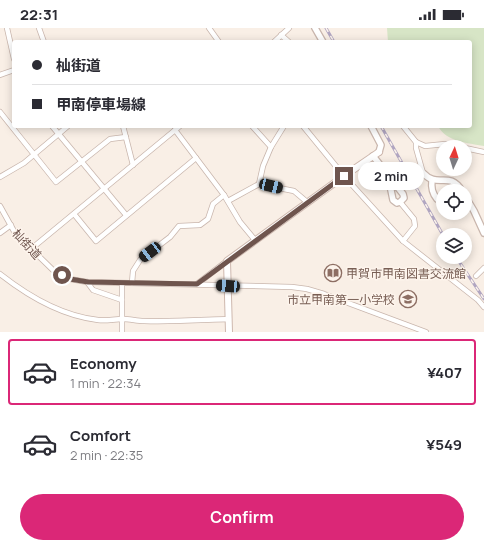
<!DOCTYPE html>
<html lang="en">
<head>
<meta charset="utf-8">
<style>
  :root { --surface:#fff; --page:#f2f2f3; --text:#2b2b33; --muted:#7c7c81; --line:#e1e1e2; --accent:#db2777 }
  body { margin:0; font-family:Manrope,"Noto Sans JP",sans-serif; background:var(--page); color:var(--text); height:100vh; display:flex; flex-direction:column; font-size:15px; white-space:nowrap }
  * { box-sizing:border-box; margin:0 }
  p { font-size:13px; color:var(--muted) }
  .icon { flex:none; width:22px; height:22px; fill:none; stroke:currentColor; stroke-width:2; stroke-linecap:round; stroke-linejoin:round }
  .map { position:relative; height:304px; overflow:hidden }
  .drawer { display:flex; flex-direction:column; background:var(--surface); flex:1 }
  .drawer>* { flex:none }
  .banner { position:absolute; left:12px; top:12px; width:460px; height:88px; border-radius:4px; box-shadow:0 2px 10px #0003; display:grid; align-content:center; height:88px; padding:0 20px; background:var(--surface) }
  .needle { width:26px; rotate:4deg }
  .buttons { position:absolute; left:436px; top:112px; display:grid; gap:8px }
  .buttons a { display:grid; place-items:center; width:36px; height:36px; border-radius:50%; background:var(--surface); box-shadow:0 2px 10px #0003; font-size:20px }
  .end { position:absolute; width:18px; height:18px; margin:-9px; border:5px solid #6f554e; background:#fff; box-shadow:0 0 0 2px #fff }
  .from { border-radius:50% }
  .bubble { position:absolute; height:28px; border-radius:14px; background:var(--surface); box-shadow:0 2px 10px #0003; font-size:13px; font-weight:700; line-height:28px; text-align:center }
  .car { position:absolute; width:12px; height:24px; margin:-12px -6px; border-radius:5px; box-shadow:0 0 3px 1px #0007; background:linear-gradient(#222 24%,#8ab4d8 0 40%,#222 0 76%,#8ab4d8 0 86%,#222 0) }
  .banner b { display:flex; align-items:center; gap:14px; height:38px; font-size:15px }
  .banner b+b { border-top:1px solid var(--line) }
  .banner i { width:10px; height:10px; background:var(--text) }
  ul { padding:7px 0 0; list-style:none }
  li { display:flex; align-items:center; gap:12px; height:66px; margin:0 8px 6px; padding:0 12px; border:2px solid transparent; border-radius:4px }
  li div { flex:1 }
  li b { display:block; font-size:15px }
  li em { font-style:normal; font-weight:700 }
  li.selected { border-color:var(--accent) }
  li>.icon { width:36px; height:36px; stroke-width:1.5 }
  .primary-button { display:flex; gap:8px; margin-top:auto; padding:8px 20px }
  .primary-button a { flex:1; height:46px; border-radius:24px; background:var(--accent); color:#fff; font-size:16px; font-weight:700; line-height:46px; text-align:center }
  .status { display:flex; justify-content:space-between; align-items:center; height:28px; padding:0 20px; background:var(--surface); direction:ltr }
  .status svg { height:11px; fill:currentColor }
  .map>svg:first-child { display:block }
  .green { fill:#d7e5c6 }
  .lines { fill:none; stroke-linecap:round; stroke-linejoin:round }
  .minor-casing { stroke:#c9b6ad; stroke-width:6 }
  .tertiary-casing { stroke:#c9b6ad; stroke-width:8 }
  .secondary-casing { stroke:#ceb8ae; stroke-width:8 }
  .minor { stroke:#fff; stroke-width:4.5 }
  .tertiary { stroke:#fff; stroke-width:5.5 }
  .secondary { stroke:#fff; stroke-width:6 }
  .rail-casing { stroke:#b1a6c1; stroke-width:3 }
  .rail { stroke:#fdf4ec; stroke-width:1.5; stroke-dasharray:4.5; stroke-linecap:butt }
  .route { stroke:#6f554e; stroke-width:5 }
  .labels { text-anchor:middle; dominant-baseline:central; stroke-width:3; stroke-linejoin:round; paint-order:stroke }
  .street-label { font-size:12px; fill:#6f554e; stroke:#fdf4ec }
  .education-label { font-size:12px; fill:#785e54; stroke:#fdf4ec; text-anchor:start }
</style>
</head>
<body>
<div class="status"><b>22:31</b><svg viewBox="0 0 49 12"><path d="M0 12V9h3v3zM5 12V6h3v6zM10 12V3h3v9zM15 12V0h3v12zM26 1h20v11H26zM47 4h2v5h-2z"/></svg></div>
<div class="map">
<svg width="484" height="304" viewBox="0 0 484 304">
  <rect width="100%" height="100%" fill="#f9efe6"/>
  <!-- green -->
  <path class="green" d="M387 0H484V118C468 115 446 114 438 98H470V14H388Z"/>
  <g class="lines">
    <defs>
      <g id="minor">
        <path d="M7 0 14 31"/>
        <path d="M39 0 44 14"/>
        <path d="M209 0 219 14"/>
        <path d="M281 7 289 14"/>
        <path d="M274 14 289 0"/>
        <path d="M0 47 14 42"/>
        <path d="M0 84 56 154 110 111 126 109"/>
        <path d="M52 98 126 187"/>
        <path d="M123 98 133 137"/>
        <path d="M252 98 271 119"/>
        <path d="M303 98 344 148 403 213 478 272 484 279"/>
        <path d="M403 98 416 114 425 118 445 116 461 119"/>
        <path d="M175 102 224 167 240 194 255 212"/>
        <path d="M416 114V120L423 145"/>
        <path d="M465 120 484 124"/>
        <path d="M0 149 24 135 68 98"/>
        <path d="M259 156 263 138 271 119 284 98"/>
        <path d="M228 173 259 156 294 163 307 174"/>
        <path d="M400 174 414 191 415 198 403 213"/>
        <path d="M0 178 15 205 55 244 70 251 87 254 292 259 307 261 324 266 426 304"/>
        <path d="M74 186 96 213 196 130"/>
        <path d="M0 205 11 197"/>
        <path d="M31 221 180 98"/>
        <path d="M0 246C28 268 62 288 98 292 107 293 114 291 123 291 130 291 137 293 144 293 172 294 201 292 229 291"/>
        <path d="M476 248 484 240"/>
        <path d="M87 254 93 262 122 272"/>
        <path d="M132 255 133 243 140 232 170 209 179 198 200 197 208 191 213 176 224 167"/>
        <path d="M197 256 227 233"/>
        <path d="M122 304V255"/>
      </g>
      <g id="tertiary">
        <path d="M315 0 323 14"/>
        <path d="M371 98 381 117 379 124"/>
        <path d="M373 128 403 166 404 170 400 174 397 175 393 172 388 148"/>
        <path d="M423 145C438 161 449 142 462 163"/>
        <path d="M432 152C431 160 432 165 437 171L443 172"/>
        <path d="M465 168 474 183 484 205"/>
      </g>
      <path id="secondary" d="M229 304 227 233 344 148 379 124"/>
    </defs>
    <!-- minor casing -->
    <use href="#minor" class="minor-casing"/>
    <!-- tertiary casing -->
    <use href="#tertiary" class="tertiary-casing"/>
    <!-- secondary casing -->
    <use href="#secondary" class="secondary-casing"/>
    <!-- minor -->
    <use href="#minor" class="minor"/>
    <!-- tertiary -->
    <use href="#tertiary" class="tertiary"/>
    <!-- secondary -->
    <use href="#secondary" class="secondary"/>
    <defs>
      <g id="rail">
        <path d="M326 0 334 14"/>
        <path d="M381 98 443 207"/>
        <path d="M456 229 484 271"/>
      </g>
    </defs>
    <!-- rail casing -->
    <use href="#rail" class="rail-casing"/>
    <!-- rail -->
    <use href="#rail" class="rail"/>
  </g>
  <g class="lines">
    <!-- route -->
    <path class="route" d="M62 247 70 251 88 254 197 256 344 148"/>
  </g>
  <!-- icons -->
  <defs>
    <symbol id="library-ring" viewBox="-11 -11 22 22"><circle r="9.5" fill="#fdf4ec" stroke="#8d6e63" stroke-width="1.5"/><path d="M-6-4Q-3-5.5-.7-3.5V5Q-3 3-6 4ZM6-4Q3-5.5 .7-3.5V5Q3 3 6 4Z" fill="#8d6e63"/></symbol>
    <symbol id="school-ring" viewBox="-11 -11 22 22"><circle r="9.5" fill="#fdf4ec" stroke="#8d6e63" stroke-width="1.5"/><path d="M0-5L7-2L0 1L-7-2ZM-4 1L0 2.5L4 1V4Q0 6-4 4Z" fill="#8d6e63"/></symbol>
  </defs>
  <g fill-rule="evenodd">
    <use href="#library-ring" x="323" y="235" width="20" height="20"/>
    <use href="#school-ring" x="398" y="261" width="20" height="20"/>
  </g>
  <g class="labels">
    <!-- street labels -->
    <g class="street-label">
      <text transform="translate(27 216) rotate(47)">杣街道</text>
    </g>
    <!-- education labels -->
    <g class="education-label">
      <text x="346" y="245">甲賀市甲南図書交流館</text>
      <text x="395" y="271" text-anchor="end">市立甲南第一小学校</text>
    </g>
  </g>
</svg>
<div class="buttons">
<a><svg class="needle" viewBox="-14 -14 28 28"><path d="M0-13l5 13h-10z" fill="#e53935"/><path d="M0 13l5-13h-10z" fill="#7c7c81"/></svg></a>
<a><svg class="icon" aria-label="locate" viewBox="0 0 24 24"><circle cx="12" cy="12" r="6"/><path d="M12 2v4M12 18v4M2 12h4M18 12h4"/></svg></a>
<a><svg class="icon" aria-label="layers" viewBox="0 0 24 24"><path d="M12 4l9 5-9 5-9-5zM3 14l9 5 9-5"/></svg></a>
</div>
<i class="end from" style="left:62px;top:247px"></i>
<i class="end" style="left:344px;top:148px"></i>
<div class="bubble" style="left:358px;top:134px;width:66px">2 min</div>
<i class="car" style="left:271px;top:158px;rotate:103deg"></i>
<i class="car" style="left:150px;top:224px;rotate:233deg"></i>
<i class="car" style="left:228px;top:258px;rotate:274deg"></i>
<div class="banner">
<b><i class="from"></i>杣街道</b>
<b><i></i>甲南停車場線</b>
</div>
</div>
<section class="drawer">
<ul>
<li class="selected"><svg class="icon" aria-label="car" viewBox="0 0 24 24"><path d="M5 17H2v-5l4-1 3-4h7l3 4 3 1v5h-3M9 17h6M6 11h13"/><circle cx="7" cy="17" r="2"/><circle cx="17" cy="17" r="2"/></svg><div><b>Economy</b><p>1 min · 22:34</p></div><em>¥407</em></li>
<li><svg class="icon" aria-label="car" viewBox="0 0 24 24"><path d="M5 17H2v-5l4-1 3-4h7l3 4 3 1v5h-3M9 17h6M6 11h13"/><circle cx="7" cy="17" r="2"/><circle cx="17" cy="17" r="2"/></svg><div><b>Comfort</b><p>2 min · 22:35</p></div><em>¥549</em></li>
</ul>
<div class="primary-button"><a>Confirm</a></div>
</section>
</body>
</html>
